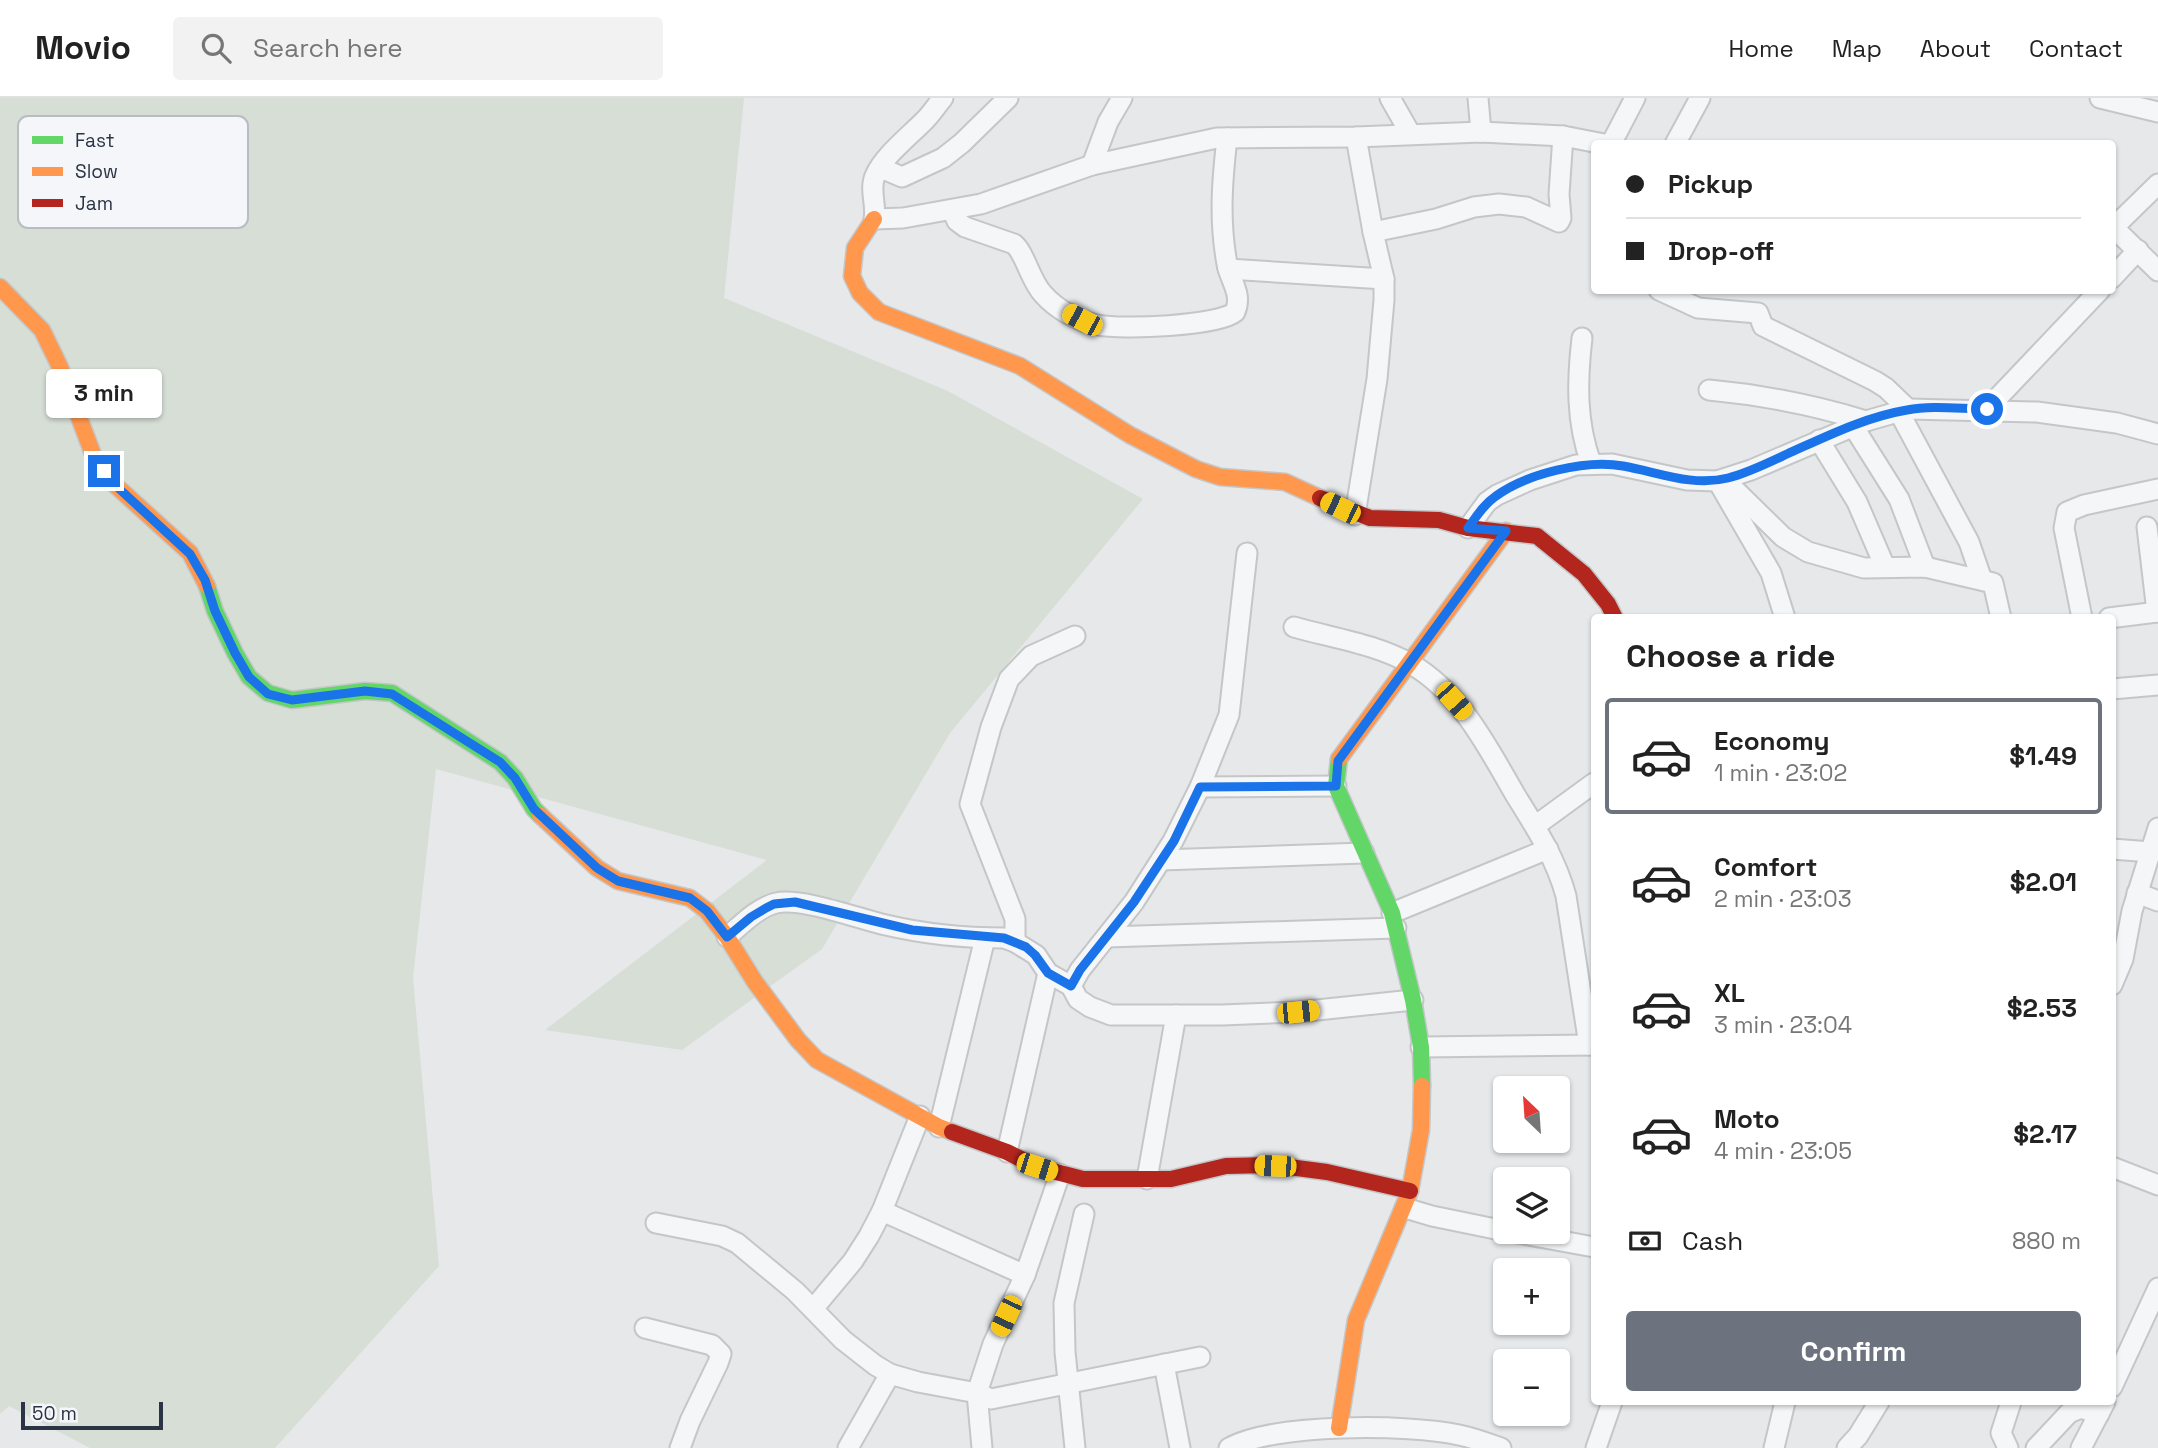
<!DOCTYPE html>
<html lang="en">
<head>
<meta charset="utf-8">
<style>
  :root { --surface:#fff; --page:#f2f2f2; --text:#222; --muted:#767676; --line:#e0e0e0; --accent:#6c737f }
  body { margin:0; font-family:"Space Grotesk",sans-serif; background:var(--page); color:var(--text); height:100vh; display:flex; flex-direction:column; font-size:26px; white-space:nowrap }
  * { box-sizing:border-box; margin:0 }
  p { font-size:23px; color:var(--muted) }
  .icon { flex:none; width:38px; height:38px; fill:none; stroke:currentColor; stroke-width:2; stroke-linecap:round; stroke-linejoin:round }
  .map { position:relative; flex:1; overflow:hidden }
  .sheet { position:absolute; left:1591px; top:516px; width:525px; height:791px; display:flex; flex-direction:column; background:var(--surface); border-radius:7px; box-shadow:0 2px 5px #0004 }
  .sheet>* { flex:none }
  .hud { position:absolute; left:1591px; top:42px; width:525px; height:154px; border-radius:7px; box-shadow:0 2px 5px #0004; display:grid; align-content:center; height:154px; padding:0 35px; background:var(--surface) }
  .needle { width:46px; rotate:335deg }
  .tools { position:absolute; left:1493px; top:978px; display:grid; gap:14px }
  .tools a { display:grid; place-items:center; width:77px; height:77px; border-radius:7px; background:var(--surface); box-shadow:0 2px 5px #0004; font-size:35px }
  .scale { position:absolute; left:21px; bottom:18px; width:142px; box-sizing:border-box; padding-left:7px; border:4px solid #2b3445; border-top:0; font-size:19px; line-height:24px; white-space:nowrap; color:#2b3445; -webkit-text-stroke:5px #f4f6f9; paint-order:stroke }
  .end { position:absolute; width:32px; height:32px; margin:-16px; border:9px solid #1a73e8; background:#fff; box-shadow:0 0 0 4px #fff }
  .from { border-radius:50% }
  .bubble { position:absolute; height:49px; border-radius:7px; background:var(--surface); box-shadow:0 2px 5px #0004; font-size:23px; font-weight:800; line-height:49px; text-align:center }
  .car { position:absolute; width:21px; height:42px; margin:-21px -10px; border-radius:9px; box-shadow:0 0 5px 2px #0007; background:linear-gradient(#f5c518 24%,#345 0 40%,#f5c518 0 76%,#345 0 86%,#f5c518 0) }
  .hud b { display:flex; align-items:center; gap:24px; height:66px; font-size:26px }
  .hud b+b { border-top:2px solid var(--line) }
  .hud i { width:18px; height:18px; background:var(--text) }
  ul { padding:0; list-style:none }
  li { display:flex; align-items:center; gap:21px; height:116px; margin:0 14px 10px; padding:0 21px; border:4px solid transparent; border-radius:7px }
  li div { flex:1 }
  li b { display:block; font-size:26px }
  li em { font-style:normal; font-weight:800 }
  li.active { border-color:var(--accent) }
  li>.icon { width:63px; height:63px; stroke-width:1.5 }
  h2 { padding:0 35px; font-size:32px; line-height:84px }
  .pay { display:flex; align-items:center; gap:18px; height:77px; padding:0 35px; font-size:26px }
  .pay p { margin-inline-start:auto }
  .button { display:flex; gap:14px; margin-top:auto; padding:14px 35px }
  .button a { flex:1; height:80px; border-radius:7px; background:var(--accent); color:#fff; font-size:28px; font-weight:800; line-height:80px; text-align:center }
  header { display:flex; align-items:center; gap:42px; box-sizing:border-box; height:98px; padding:0 35px; background:var(--surface); border-bottom:2px solid var(--line) }
  header strong { font-size:33px }
  nav { display:flex; gap:38px; margin-inline-start:auto; font-size:24px }
  .search { width:490px; height:63px; background:var(--page); display:flex; align-items:center; gap:18px; box-sizing:border-box; padding:0 24px; border-radius:7px; color:var(--muted); font-size:26px }
  .map>svg:first-child { display:block }
  .green { fill:#d6ded6 }
  .lines { fill:none; stroke-linecap:round; stroke-linejoin:round }
  .street-casing { stroke:#c4c6c8; stroke-width:23 }
  .fast-casing { stroke:#c4c6c8; stroke-width:19 }
  .slow-casing { stroke:#c4c6c8; stroke-width:19 }
  .jam-casing { stroke:#c4c6c8; stroke-width:19 }
  .street { stroke:#f5f6f7; stroke-width:19 }
  .fast { stroke:#63d668; stroke-width:16 }
  .slow { stroke:#ff974d; stroke-width:16 }
  .jam { stroke:#b3261e; stroke-width:16 }
  .route { stroke:#1a73e8; stroke-width:9 }
  .key { fill:#f4f6f9; stroke:#b8bcc3; stroke-width:2 }
  .key-label { font-size:19px; fill:#2b3445 }
</style>
</head>
<body>
<header>
<strong>Movio</strong>
<div class="search"><svg class="icon" aria-label="search" viewBox="0 0 24 24"><circle cx="10" cy="10" r="6"/><path d="M15 15l6 6"/></svg>Search here</div>
<nav><a>Home</a><a>Map</a><a>About</a><a>Contact</a></nav>
</header>
<div class="map">
<svg width="2158" height="1350" viewBox="0 0 2158 1350">
  <rect width="100%" height="100%" fill="#e6e8ea"/>
  <!-- green -->
  <path class="green" d="M0 0H744L724 200 948 293 1143 401 950 635 822 851 682 952 545 932 767 762 436 671 413 880 439 1168 275 1350H90L9 1308 0 1316Z"/>
  <g class="lines">
    <defs>
      <g id="street">
        <path d="M943 0C936 8 930 18 922 25 907 40 883 59 875 78 869 92 877 107 874 121L903 120 981 106 1092 67 1217 40 1356 39 1481 34 1563 38 1604 46"/>
        <path d="M1390 0 1410 35"/>
        <path d="M1478 0 1481 34"/>
        <path d="M2100 0 2158 14"/>
        <path d="M1611 46 1635 0"/>
        <path d="M1675 46 1700 0"/>
        <path d="M1092 67 1108 24 1122 0"/>
        <path d="M881 70 902 79 943 60 962 45 1008 0"/>
        <path d="M952 112 957 123 965 129 1014 146C1025 155 1030 182 1043 196 1056 211 1079 224 1098 227 1122 232 1218 228 1235 214 1243 196 1230 183 1227 166 1219 122 1222 84 1227 40"/>
        <path d="M2112 128 2158 173"/>
        <path d="M2114 129 2158 86"/>
        <path d="M1373 134 1436 121 1474 109 1499 106 1526 109 1559 124 1561 120 1559 96 1563 38"/>
        <path d="M1228 171 1384 181"/>
        <path d="M2112 180 2138 152"/>
        <path d="M1659 192 1698 210 1758 215 1763 228 1875 283 1886 290 1908 311"/>
        <path d="M1582 240C1577 283 1576 324 1591 365"/>
        <path d="M1709 292C1763 297 1814 307 1866 323"/>
        <path d="M1987 311 2100 192"/>
        <path d="M1899 314 1969 444 1982 482"/>
        <path d="M1853 328 1899 401 1925 469"/>
        <path d="M1819 342 1857 404 1885 469"/>
        <path d="M1717 383 1735 392 1783 439 1808 454 1864 470 1925 469 1993 485 2001 520"/>
        <path d="M1720 387 1771 475 1785 520"/>
        <path d="M1355 417 1377 281 1384 202V181L1373 134 1356 39"/>
        <path d="M2147 429 2157 514"/>
        <path d="M1468 430 1487 404 1497 397 1530 382 1576 367 1612 366 1687 382 1717 383 1751 372 1866 323 1908 311 2037 314 2117 325 2158 336"/>
        <path d="M2082 520 2064 430 2067 414 2084 407 2158 391"/>
        <path d="M2109 520 2158 514"/>
        <path d="M1294 529C1332 540 1376 546 1411 566 1461 595 1488 650 1516 698 1536 730 1556 761 1566 798L1589 947"/>
        <path d="M2112 591 2158 587"/>
        <path d="M1200 689 1336 688"/>
        <path d="M1535 728 1594 685"/>
        <path d="M2112 751 2151 754"/>
        <path d="M1161 762 1364 755"/>
        <path d="M2137 795 2158 803"/>
        <path d="M1392 815 1548 751"/>
        <path d="M727 839C742 826 757 810 776 805 801 799 859 821 886 827 924 836 965 840 1004 840L1015 844 1036 857 1048 875 1071 888 1078 901 1090 909 1111 917H1222L1298 914 1413 902"/>
        <path d="M1107 839 1396 830"/>
        <path d="M1015 844V821L970 706 991 629 1009 581 1031 558 1075 538"/>
        <path d="M2112 887 2123 861 2132 813 2158 730"/>
        <path d="M1071 888 1080 872 1134 804 1173 743 1200 689 1229 617 1247 455"/>
        <path d="M1421 949 1594 947"/>
        <path d="M939 1029 985 840"/>
        <path d="M1007 1054 1048 875"/>
        <path d="M2112 1069 2158 1087"/>
        <path d="M1147 1081 1176 917"/>
        <path d="M1405 1110 1432 1118 1505 1133"/>
        <path d="M882 1113 1025 1177"/>
        <path d="M656 1125 722 1138 737 1145 795 1193 843 1242 875 1267 890 1276 918 1284 977 1295 991 1301 1200 1259"/>
        <path d="M1512 1134 1594 1149"/>
        <path d="M813 1211 853 1163 869 1138 882 1113 920 1018"/>
        <path d="M645 1230 712 1247 721 1256 718 1265 690 1323 680 1350"/>
        <path d="M1164 1266 1180 1350"/>
        <path d="M2112 1289 2158 1190"/>
        <path d="M848 1350 890 1276"/>
        <path d="M982 1350 977 1295 993 1246 1025 1177 1060 1076"/>
        <path d="M1075 1350 1065 1254 1064 1205 1084 1116"/>
        <path d="M1229 1350C1274 1325 1409 1326 1459 1337 1474 1340 1487 1345 1501 1350"/>
        <path d="M1596 1350 1612 1304"/>
        <path d="M1774 1350 1785 1304"/>
        <path d="M1847 1350 1858 1338 1879 1304"/>
        <path d="M2008 1350 2001 1335 2011 1304"/>
        <path d="M2036 1350 2069 1315 2081 1310 2099 1316"/>
        <path d="M2081 1350 2105 1304"/>
      </g>
      <g id="fast">
        <path d="M207 488 215 513 235 555 249 579 268 595 292 602 365 593 392 595 500 664 515 680 534 711 540 717"/>
        <path d="M1339 661 1336 688 1392 815 1413 902 1421 949 1422 988"/>
      </g>
      <g id="slow">
        <path d="M874 121 855 150 852 178 860 195 879 214 1020 268 1130 337 1196 371 1220 379 1285 384 1320 400"/>
        <path d="M0 189 42 232 60 269 94 359 114 386 190 455 207 488"/>
        <path d="M1339 661 1506 433"/>
        <path d="M540 717 597 770 618 783 690 800 707 813 727 839 755 884 798 942 817 962 939 1029 952 1034"/>
        <path d="M1339 1330 1356 1222 1410 1093 1421 1032 1422 988"/>
      </g>
      <g id="jam">
        <path d="M1320 400 1370 420 1439 422 1468 430 1537 438 1584 476 1608 506 1615 520"/>
        <path d="M952 1034 1007 1054 1037 1069 1083 1081H1171L1226 1068 1274 1067 1327 1074 1410 1093"/>
      </g>
    </defs>
    <!-- street casing -->
    <use href="#street" class="street-casing"/>
    <!-- fast casing -->
    <use href="#fast" class="fast-casing"/>
    <!-- slow casing -->
    <use href="#slow" class="slow-casing"/>
    <!-- jam casing -->
    <use href="#jam" class="jam-casing"/>
    <!-- street -->
    <use href="#street" class="street"/>
    <!-- fast -->
    <use href="#fast" class="fast"/>
    <!-- slow -->
    <use href="#slow" class="slow"/>
    <!-- jam -->
    <use href="#jam" class="jam"/>
  </g>
  <g class="lines">
    <!-- route -->
    <path class="route" d="M104 373 114 386 190 456 205 482 215 513 235 555 249 579 268 596 292 602 365 593 392 596 500 664 515 680 534 711 597 770 618 783 690 800 707 813 727 839 751 819 766 810 774 806 795 804 912 832 1004 840 1026 849 1035 857 1048 875 1071 888 1080 872 1134 804 1174 743 1200 689 1336 688 1338 663 1506 433 1468 430C1476 419 1484 406 1496 398 1526 376 1586 361 1623 368 1658 374 1692 389 1728 380 1748 375 1768 365 1787 356 1825 339 1865 319 1907 312 1932 307 1961 311 1987 311"/>
  </g>
  <!-- legend -->
  <rect x="18" y="18" width="230" height="112" rx="10" class="key"/>
  <rect x="32" y="38" width="31" height="8" fill="#63d668"/>
  <rect x="32" y="69" width="31" height="9" fill="#ff974d"/>
  <rect x="32" y="101" width="31" height="8" fill="#b3261e"/>
  <g class="key-label">
    <text x="75" y="49">Fast</text>
    <text x="75" y="80">Slow</text>
    <text x="75" y="112">Jam</text>
  </g>
</svg>
<div class="tools">
<a><svg class="needle" viewBox="-14 -14 28 28"><path d="M0-13l5 13h-10z" fill="#e53935"/><path d="M0 13l5-13h-10z" fill="#767676"/></svg></a>
<a><svg class="icon" aria-label="layers" viewBox="0 0 24 24"><path d="M12 4l9 5-9 5-9-5zM3 14l9 5 9-5"/></svg></a>
<a>+</a>
<a>−</a>
</div>
<div class="scale">50 m</div>
<i class="end from" style="left:1987px;top:311px"></i>
<i class="end" style="left:104px;top:373px"></i>
<div class="bubble" style="left:46px;top:271px;width:116px">3 min</div>
<i class="car" style="left:1082px;top:222px;rotate:298deg"></i>
<i class="car" style="left:1340px;top:410px;rotate:296deg"></i>
<i class="car" style="left:1454px;top:603px;rotate:138deg"></i>
<i class="car" style="left:1298px;top:914px;rotate:84deg"></i>
<i class="car" style="left:1275px;top:1068px;rotate:272deg"></i>
<i class="car" style="left:1037px;top:1069px;rotate:108deg"></i>
<i class="car" style="left:1006px;top:1218px;rotate:205deg"></i>
<div class="hud">
<b><i class="from"></i>Pickup</b>
<b><i></i>Drop-off</b>
</div>
<section class="sheet">
<h2>Choose a ride</h2>
<ul>
<li class="active"><svg class="icon" aria-label="car" viewBox="0 0 24 24"><path d="M5 17H2v-5l4-1 3-4h7l3 4 3 1v5h-3M9 17h6M6 11h13"/><circle cx="7" cy="17" r="2"/><circle cx="17" cy="17" r="2"/></svg><div><b>Economy</b><p>1 min · 23:02</p></div><em>$1.49</em></li>
<li><svg class="icon" aria-label="car" viewBox="0 0 24 24"><path d="M5 17H2v-5l4-1 3-4h7l3 4 3 1v5h-3M9 17h6M6 11h13"/><circle cx="7" cy="17" r="2"/><circle cx="17" cy="17" r="2"/></svg><div><b>Comfort</b><p>2 min · 23:03</p></div><em>$2.01</em></li>
<li><svg class="icon" aria-label="car" viewBox="0 0 24 24"><path d="M5 17H2v-5l4-1 3-4h7l3 4 3 1v5h-3M9 17h6M6 11h13"/><circle cx="7" cy="17" r="2"/><circle cx="17" cy="17" r="2"/></svg><div><b>XL</b><p>3 min · 23:04</p></div><em>$2.53</em></li>
<li><svg class="icon" aria-label="car" viewBox="0 0 24 24"><path d="M5 17H2v-5l4-1 3-4h7l3 4 3 1v5h-3M9 17h6M6 11h13"/><circle cx="7" cy="17" r="2"/><circle cx="17" cy="17" r="2"/></svg><div><b>Moto</b><p>4 min · 23:05</p></div><em>$2.17</em></li>
</ul>
<div class="pay"><svg class="icon" aria-label="cash" viewBox="0 0 24 24"><path d="M3 7h18v10H3z"/><circle cx="12" cy="12" r="2"/></svg>Cash<p>880 m</p></div>
<div class="button"><a>Confirm</a></div>
</section>
</div>
</body>
</html>
